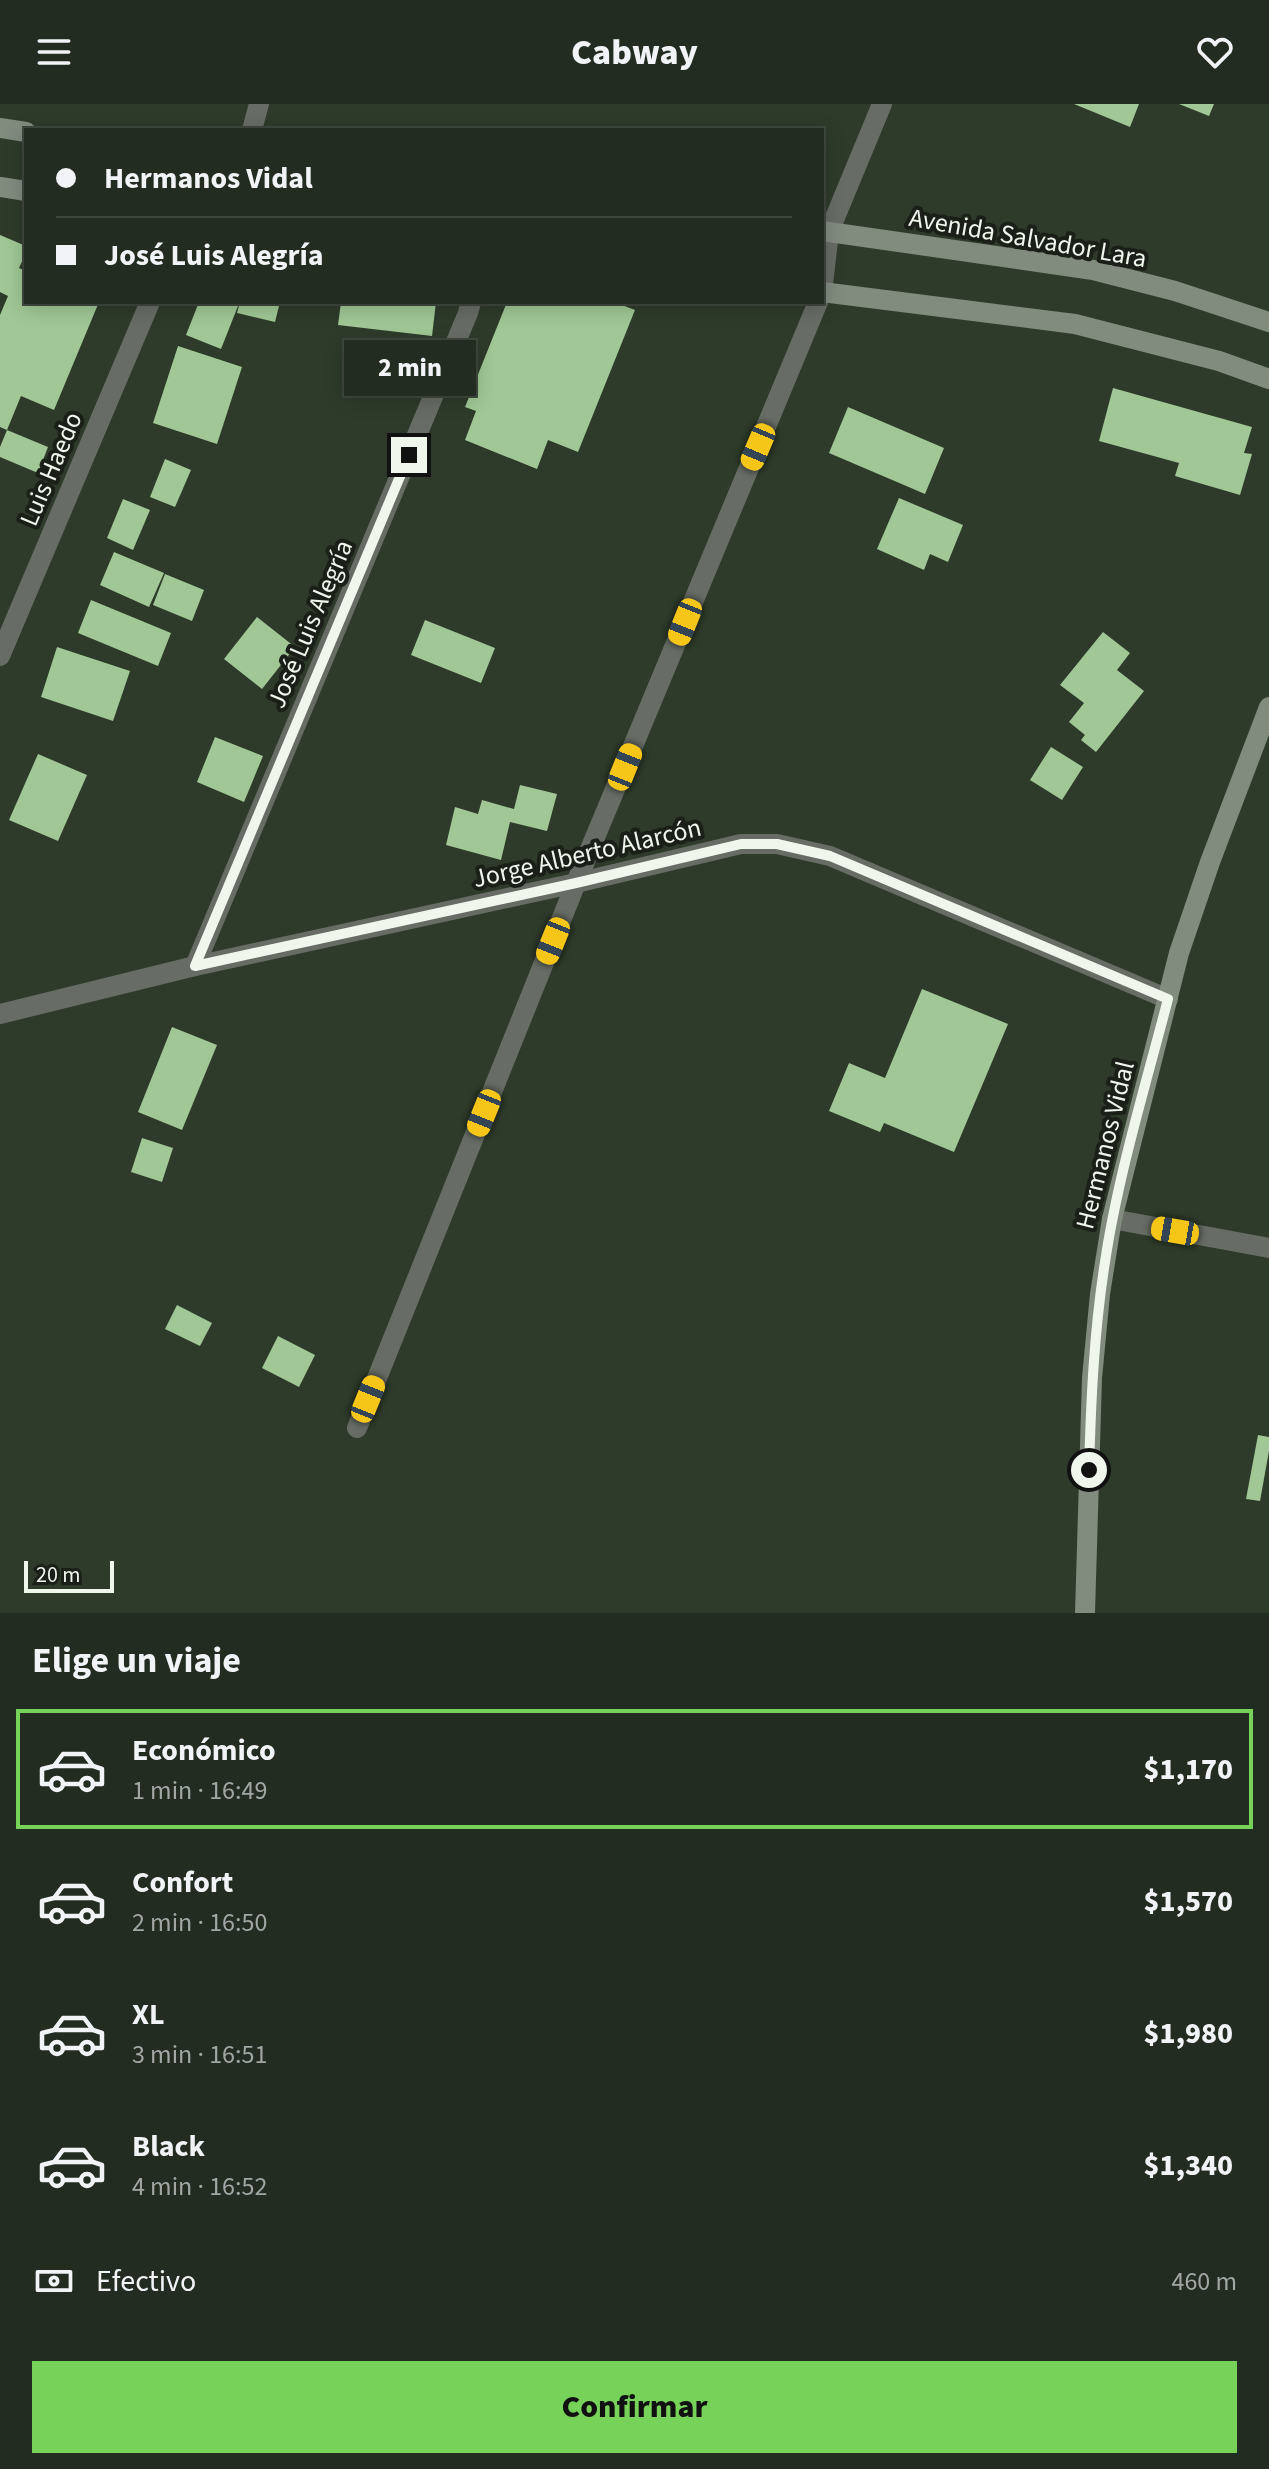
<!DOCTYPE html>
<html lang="es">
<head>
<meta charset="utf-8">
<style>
  :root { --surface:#222c20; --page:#2a3429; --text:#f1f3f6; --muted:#a2a7a5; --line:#3f483e; --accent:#77d259 }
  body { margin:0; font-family:"Source Sans 3",sans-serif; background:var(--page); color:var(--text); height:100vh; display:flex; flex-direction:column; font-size:30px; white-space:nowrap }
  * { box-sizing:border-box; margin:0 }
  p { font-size:26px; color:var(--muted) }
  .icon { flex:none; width:44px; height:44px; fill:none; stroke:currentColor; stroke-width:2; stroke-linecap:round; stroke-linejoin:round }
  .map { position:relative; height:1509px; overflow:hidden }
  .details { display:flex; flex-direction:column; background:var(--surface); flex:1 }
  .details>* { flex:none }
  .guide { position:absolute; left:24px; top:24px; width:800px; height:176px; border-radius:0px; box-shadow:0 4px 20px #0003,0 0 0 2px var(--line); display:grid; align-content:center; height:176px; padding:0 32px; background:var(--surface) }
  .scale { position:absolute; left:24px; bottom:20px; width:90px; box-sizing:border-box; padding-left:8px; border:4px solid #eff7ec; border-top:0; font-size:22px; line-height:28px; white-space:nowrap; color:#eff7ec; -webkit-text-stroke:6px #1a2018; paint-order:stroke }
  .end { position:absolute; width:36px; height:36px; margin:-18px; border:10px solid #eff7ec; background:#111; box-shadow:0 0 0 4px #111 }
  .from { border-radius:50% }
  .bubble { position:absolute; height:56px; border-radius:0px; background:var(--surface); box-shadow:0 4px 20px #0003,0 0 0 2px var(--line); font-size:26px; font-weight:800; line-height:56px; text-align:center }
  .car { position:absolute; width:24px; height:48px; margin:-24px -12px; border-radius:10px; box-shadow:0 0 6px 2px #0007; background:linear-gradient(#f5c518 24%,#345 0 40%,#f5c518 0 76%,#345 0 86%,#f5c518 0) }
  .guide b { display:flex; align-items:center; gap:28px; height:76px; font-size:30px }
  .guide b+b { border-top:2px solid var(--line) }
  .guide i { width:20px; height:20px; background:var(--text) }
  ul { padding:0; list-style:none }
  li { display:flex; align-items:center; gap:24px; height:120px; margin:0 16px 12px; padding:0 16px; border:4px solid transparent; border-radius:0px }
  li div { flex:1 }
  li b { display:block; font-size:30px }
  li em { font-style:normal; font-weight:800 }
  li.selected { border-color:var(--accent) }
  li>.icon { width:72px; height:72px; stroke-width:1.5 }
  h2 { padding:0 32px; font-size:36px; line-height:96px }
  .pay { display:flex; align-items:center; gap:20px; height:88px; padding:0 32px; font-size:30px }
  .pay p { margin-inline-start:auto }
  .button { display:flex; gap:16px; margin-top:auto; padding:16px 32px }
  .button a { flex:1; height:92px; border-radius:0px; background:var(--accent); color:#111; font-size:32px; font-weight:800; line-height:92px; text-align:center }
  header { display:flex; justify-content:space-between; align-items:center; height:104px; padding:0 32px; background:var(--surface); font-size:36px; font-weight:800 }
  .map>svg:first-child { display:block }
  .building { fill:#a0c795 }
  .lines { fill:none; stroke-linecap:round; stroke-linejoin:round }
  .street { stroke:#676d65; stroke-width:20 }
  .secondary { stroke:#818b7e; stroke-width:20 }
  .route { stroke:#eff7ec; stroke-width:10 }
  .labels { text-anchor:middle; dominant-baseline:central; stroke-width:8; stroke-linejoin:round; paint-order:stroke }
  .street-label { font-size:26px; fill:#eff7ec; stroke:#1a2018 }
</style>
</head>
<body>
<header><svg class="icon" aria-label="menu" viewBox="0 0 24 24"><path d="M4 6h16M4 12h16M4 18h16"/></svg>Cabway<svg class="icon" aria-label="heart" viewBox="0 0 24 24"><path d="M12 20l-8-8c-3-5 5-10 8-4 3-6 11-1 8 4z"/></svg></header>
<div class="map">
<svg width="1269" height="1509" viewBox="0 0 1269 1509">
  <rect width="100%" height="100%" fill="#2e3b2a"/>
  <!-- building -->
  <g class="building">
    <path d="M1074 0H1139L1130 23Z"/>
    <path d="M1179 0H1214L1209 12Z"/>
    <path d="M0 131 26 142V149L19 164 26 167V198H99L54 306 21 292 7 326 48 343 38 369 0 353V343L7 326 0 323V211L8 192 0 188Z"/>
    <path d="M199 198H228L238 202 221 245 186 231Z"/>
    <path d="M240 198H280L275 218 237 209Z"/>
    <path d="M341 198H436L432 232 338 221Z"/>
    <path d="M507 198H614L635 206 578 348 548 336 537 365 465 336 476 307 465 303Z"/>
    <path d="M178 242 242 263 217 340 153 319Z"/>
    <path d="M1113 284 1252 323 1244 349 1252 350 1240 391 1175 372 1179 359 1099 337Z"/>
    <path d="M848 303 944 344 925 390 829 349Z"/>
    <path d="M165 355 191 366 175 403 150 393Z"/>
    <path d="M899 394 963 421 948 458 930 450 924 466 877 445Z"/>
    <path d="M123 395 150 406 133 446 107 434Z"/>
    <path d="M114 448 164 469 149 503 100 481Z"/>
    <path d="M165 470 204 486 192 517 153 501Z"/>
    <path d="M91 496 171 529 158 562 78 529Z"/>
    <path d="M257 513 295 543 262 585 224 555Z"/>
    <path d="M425 516 495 544 481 579 411 551Z"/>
    <path d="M1103 528 1130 549 1117 566 1144 587 1096 648 1081 636 1085 631 1069 618 1084 599 1060 581Z"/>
    <path d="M57 543 130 567 113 617 41 593Z"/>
    <path d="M215 633 263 652 244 698 197 678Z"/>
    <path d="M1051 643 1083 663 1062 696 1030 676Z"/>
    <path d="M38 650 87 671 58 737 9 716Z"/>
    <path d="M520 681 557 690 547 727 510 718 501 756 446 741 455 703 478 710 482 696 514 705Z"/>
    <path d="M922 885 1008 920 954 1048 884 1019 880 1028 829 1007 849 959 885 974Z"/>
    <path d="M172 923 217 941 182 1026 138 1008Z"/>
    <path d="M142 1034 173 1044 162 1078 131 1068Z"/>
    <path d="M177 1201 212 1219 200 1242 165 1225Z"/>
    <path d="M278 1232 315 1251 299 1283 262 1264Z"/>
    <path d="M1258 1331 1269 1333V1347L1260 1397 1246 1395Z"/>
  </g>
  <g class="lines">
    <!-- street -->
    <g class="street">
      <path d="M252 26 259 0"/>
      <path d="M822 188 829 128 882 0"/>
      <path d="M0 552 150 198"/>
      <path d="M195 862 468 209 471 198"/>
      <path d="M0 910 195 862 576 779 741 740H777L830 752 1168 895"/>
      <path d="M1112 1115 1269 1144"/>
      <path d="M357 1324 576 779 818 198"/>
    </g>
    <!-- secondary -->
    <g class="secondary">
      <path d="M0 24 26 28"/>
      <path d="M0 83 26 87"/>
      <path d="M822 127 1093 166 1175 187 1269 218"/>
      <path d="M822 188 1075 220 1219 257 1269 275"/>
      <path d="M1085 1509 1092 1274 1100 1190 1112 1115 1179 849 1210 758 1269 603"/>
    </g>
  </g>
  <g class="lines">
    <!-- route -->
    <path class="route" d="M409 351 195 862 576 779 741 740H777L830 752 1168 895C1146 980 1118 1071 1105 1158 1094 1227 1091 1296 1089 1366"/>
  </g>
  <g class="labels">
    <!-- street labels -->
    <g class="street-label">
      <text transform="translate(1028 134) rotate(10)">Avenida Salvador Lara</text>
      <text transform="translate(51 365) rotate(-67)">Luis Haedo</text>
      <text transform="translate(310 520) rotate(-67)">José Luis Alegría</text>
      <text transform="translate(587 749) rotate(-13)">Jorge Alberto Alarcón</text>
      <text transform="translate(1105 1041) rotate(-76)">Hermanos Vidal</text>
    </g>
  </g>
</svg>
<div class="scale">20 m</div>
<i class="end from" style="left:1089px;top:1366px"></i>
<i class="end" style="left:409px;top:351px"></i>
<div class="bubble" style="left:344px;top:236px;width:132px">2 min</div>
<i class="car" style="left:758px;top:343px;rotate:203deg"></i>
<i class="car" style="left:685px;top:518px;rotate:202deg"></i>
<i class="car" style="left:625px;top:663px;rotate:22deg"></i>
<i class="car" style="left:553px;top:837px;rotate:202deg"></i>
<i class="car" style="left:484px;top:1009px;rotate:202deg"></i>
<i class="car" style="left:1175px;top:1127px;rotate:280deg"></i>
<i class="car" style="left:368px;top:1295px;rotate:22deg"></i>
<div class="guide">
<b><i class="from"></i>Hermanos Vidal</b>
<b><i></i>José Luis Alegría</b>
</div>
</div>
<section class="details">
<h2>Elige un viaje</h2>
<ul>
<li class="selected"><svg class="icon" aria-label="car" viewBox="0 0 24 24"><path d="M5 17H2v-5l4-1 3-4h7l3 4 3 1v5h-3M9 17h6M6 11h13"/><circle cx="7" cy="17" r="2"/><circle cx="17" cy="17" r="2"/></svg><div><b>Económico</b><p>1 min · 16:49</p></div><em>$1,170</em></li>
<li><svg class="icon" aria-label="car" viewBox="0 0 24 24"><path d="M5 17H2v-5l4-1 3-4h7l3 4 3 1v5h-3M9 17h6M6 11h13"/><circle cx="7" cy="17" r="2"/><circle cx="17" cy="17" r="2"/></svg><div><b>Confort</b><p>2 min · 16:50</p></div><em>$1,570</em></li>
<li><svg class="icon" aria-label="car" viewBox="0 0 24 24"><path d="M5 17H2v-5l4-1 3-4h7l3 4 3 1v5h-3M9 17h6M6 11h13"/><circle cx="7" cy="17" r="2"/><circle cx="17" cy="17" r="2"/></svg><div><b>XL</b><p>3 min · 16:51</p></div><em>$1,980</em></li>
<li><svg class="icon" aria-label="car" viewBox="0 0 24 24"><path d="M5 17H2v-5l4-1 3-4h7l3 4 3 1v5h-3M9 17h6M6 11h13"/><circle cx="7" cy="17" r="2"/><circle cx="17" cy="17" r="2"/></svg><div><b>Black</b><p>4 min · 16:52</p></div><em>$1,340</em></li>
</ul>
<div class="pay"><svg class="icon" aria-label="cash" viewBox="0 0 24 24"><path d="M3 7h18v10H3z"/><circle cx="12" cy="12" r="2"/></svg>Efectivo<p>460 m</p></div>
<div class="button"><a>Confirmar</a></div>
</section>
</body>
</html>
